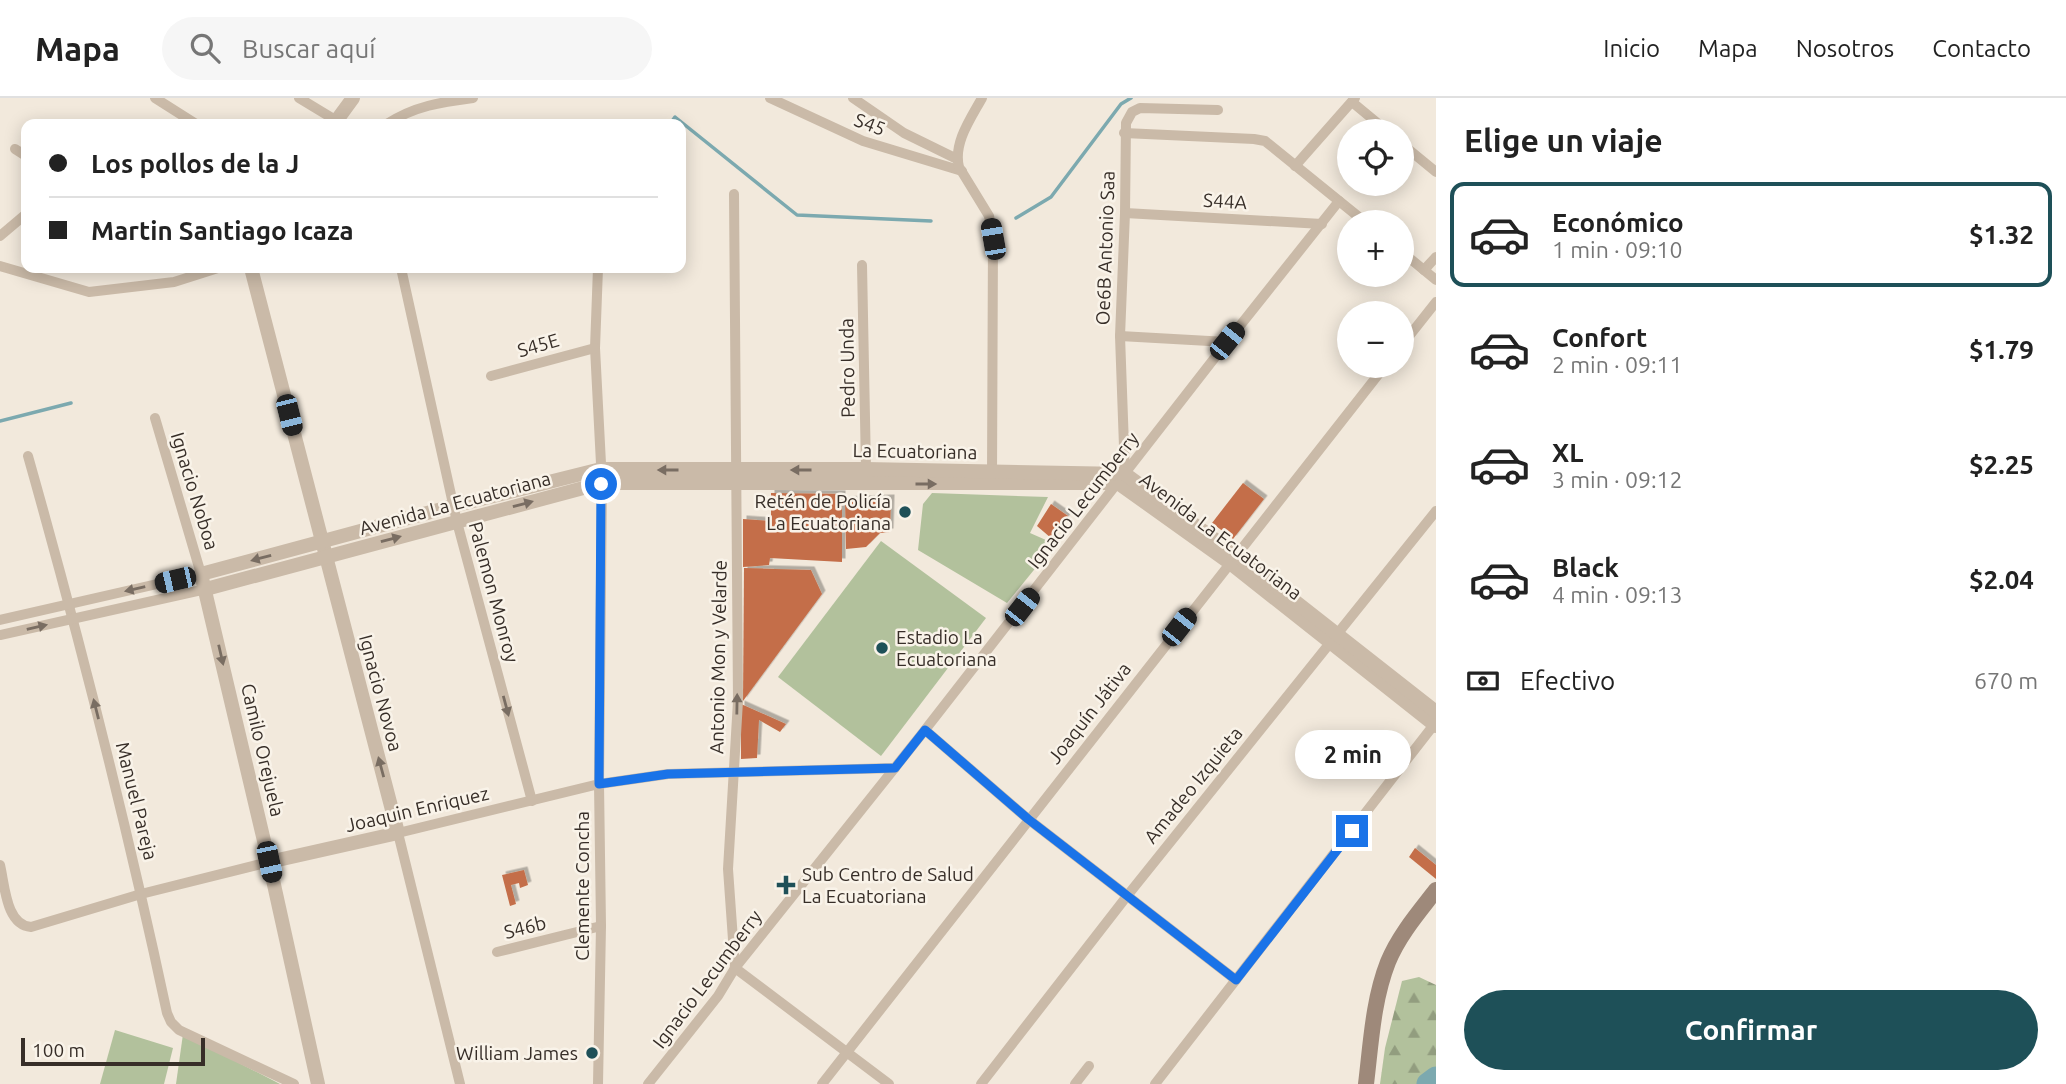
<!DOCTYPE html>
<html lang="es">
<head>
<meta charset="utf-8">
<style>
  :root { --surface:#fff; --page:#f6f6f6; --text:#222; --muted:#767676; --line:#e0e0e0; --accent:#1e5058 }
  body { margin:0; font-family:Ubuntu,sans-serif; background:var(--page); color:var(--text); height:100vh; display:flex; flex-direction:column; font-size:26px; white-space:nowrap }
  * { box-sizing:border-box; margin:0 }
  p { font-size:23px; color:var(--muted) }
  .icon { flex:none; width:38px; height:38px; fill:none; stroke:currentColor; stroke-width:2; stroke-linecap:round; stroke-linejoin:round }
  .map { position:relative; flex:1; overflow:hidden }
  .sheet { display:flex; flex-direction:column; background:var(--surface); width:630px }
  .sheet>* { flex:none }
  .banner { position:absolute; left:21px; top:21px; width:665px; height:154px; border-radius:14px; box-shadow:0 4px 18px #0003; display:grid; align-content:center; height:154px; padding:0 28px; background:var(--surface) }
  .tools { position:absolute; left:1337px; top:21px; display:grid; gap:14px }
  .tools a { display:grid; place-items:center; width:77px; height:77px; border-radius:50%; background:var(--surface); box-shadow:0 4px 18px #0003; font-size:35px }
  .scale { position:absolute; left:21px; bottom:18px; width:184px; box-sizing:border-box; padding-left:7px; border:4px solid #372e28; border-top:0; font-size:19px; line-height:24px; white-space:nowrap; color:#372e28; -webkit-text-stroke:5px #f9f3e9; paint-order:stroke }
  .end { position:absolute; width:32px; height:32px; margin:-16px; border:9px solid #1a73e8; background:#fff; box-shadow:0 0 0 4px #fff }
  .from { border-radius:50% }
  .bubble { position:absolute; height:49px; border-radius:24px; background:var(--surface); box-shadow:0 4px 18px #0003; font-size:23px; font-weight:700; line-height:49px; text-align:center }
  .car { position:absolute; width:21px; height:42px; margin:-21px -10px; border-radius:9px; box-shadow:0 0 5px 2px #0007; background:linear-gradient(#222 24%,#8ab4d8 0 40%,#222 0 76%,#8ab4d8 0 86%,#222 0) }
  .banner b { display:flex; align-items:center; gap:24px; height:66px; font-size:26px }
  .banner b+b { border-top:2px solid var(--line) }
  .banner i { width:18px; height:18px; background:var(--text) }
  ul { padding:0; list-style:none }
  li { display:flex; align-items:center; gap:21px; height:105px; margin:0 14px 10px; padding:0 14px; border:4px solid transparent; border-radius:14px }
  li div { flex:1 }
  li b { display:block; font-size:26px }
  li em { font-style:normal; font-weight:700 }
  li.current { border-color:var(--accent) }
  li>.icon { width:63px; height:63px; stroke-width:1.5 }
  h2 { padding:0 28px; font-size:32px; line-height:84px }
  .pay { display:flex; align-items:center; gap:18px; height:77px; padding:0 28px; font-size:26px }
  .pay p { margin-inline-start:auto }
  .action { display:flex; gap:14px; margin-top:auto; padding:14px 28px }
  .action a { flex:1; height:80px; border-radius:42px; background:var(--accent); color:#fff; font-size:28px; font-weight:700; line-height:80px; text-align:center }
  header { display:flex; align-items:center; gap:42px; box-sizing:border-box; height:98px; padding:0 35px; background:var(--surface); border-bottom:2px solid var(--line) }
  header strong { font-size:33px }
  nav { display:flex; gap:38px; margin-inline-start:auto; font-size:24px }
  .search { width:490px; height:63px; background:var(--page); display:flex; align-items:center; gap:18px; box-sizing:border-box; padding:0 24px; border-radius:38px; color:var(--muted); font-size:26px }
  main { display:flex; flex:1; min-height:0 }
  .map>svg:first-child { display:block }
  .green { fill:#b2c19c }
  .forest { fill:url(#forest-firs) }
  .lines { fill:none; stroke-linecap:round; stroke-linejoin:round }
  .stream { stroke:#7ca9af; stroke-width:3.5 }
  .river { stroke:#7ca9af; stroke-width:23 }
  .building { fill:#c46e48; filter:url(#shadow) }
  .minor { stroke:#cabaa8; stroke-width:10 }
  .tertiary { stroke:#cabaa8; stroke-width:14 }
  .secondary { stroke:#9e897a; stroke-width:16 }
  .oneway { fill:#796d62 }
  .route { stroke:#1a73e8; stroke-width:9 }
  .poi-dot { fill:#1e5058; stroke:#f9f3e9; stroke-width:2.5 }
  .labels { text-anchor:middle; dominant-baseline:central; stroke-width:5; stroke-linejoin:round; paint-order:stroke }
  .street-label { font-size:19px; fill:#372e28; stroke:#f9f3e9 }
  .poi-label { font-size:19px; fill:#372e28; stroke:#f9f3e9; text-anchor:end }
</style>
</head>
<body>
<header>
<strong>Mapa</strong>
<div class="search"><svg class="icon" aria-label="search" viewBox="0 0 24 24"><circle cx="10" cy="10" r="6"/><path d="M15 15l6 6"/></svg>Buscar aquí</div>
<nav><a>Inicio</a><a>Mapa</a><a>Nosotros</a><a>Contacto</a></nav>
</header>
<main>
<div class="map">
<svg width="1436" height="986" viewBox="0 0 1436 986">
  <defs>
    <pattern id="forest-firs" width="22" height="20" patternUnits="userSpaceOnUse" patternTransform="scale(1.75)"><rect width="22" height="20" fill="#b2c19c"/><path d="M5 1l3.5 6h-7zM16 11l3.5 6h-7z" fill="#929d7f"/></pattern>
    <filter id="shadow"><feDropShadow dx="3.5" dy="-3.5" stdDeviation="0" flood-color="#0004"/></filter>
  </defs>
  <rect width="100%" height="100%" fill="#f2e9dc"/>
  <!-- green -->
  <g class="green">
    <path d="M932 395 1048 399 1030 435 1055 446 1007 505 918 452 923 406Z"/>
    <path d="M881 443 986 520 881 658 778 579Z"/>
    <path d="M115 932 173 950 164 986H100Z"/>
    <path d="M183 936 280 986H176Z"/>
  </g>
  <!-- forest -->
  <path class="forest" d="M1419 879 1436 887V986H1380L1385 950 1402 883Z"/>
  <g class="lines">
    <!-- stream -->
    <g class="stream">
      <path d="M670 26 675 19 797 117 931 123"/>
      <path d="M1016 120 1051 99 1121 6 1131 0"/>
      <path d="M0 323 71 305"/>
    </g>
    <!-- river -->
    <path class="river" d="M1428 986 1436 980"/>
  </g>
  <!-- building -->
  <g class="building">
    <path d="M1243 385 1264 401 1233 441 1212 425Z"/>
    <path d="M771 395 842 396V464L770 460 769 467 743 469V421L771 423Z"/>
    <path d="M891 400 890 434 880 435 866 449 846 451 845 402Z"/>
    <path d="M1051 406 1068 418 1051 440 1037 428Z"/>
    <path d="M744 470 811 472 822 496 743 603Z"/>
    <path d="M741 606 786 626 780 634 759 622 757 660 741 661Z"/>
    <path d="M1415 750 1436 767V781L1409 759Z"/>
    <path d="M524 772 528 787 520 790 519 785 511 787 516 806 510 808 502 777Z"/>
  </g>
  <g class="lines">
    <!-- minor -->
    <g class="minor">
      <path d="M155 0 196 26"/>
      <path d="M299 0 337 23"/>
      <path d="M770 0 863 43 962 73"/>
      <path d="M853 0 904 35 957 61"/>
      <path d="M982 0C971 20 953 45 959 69L989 118 993 140 992 378"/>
      <path d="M1352 4 1387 33"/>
      <path d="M387 26C414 8 442 4 473 0"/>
      <path d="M1124 35 1254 41 1265 43 1365 124"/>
      <path d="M1402 46 1436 74"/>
      <path d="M15 51 26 58"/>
      <path d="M1295 68 1355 0"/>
      <path d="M734 96 738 603 728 771 735 870 889 986"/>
      <path d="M1125 115 1322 126"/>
      <path d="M0 138 26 116"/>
      <path d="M1402 154 1436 182"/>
      <path d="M862 167 866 371"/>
      <path d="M0 168 89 194 174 184 218 170"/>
      <path d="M401 170 457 424 532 703"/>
      <path d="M598 170 595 250 602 385 599 686 601 828 598 986"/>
      <path d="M1424 172 1436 159"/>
      <path d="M1120 238 1227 244"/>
      <path d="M1402 247 1436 204"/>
      <path d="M491 278 595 250"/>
      <path d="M28 358C80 542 127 728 167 915L171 924 179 932 294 986"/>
      <path d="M1125 376 1120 238 1125 115 1126 25 1132 14 1140 10 1218 12"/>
      <path d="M0 522 201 476 155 320"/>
      <path d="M0 537 206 491"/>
      <path d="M925 632 1028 721 1236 882"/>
      <path d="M0 767C5 788 6 827 31 829L141 796 269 764"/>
      <path d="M497 854 601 828"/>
      <path d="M460 986 398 735 599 686 668 676 895 670"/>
      <path d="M648 986 718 898 735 870 925 632 1227 244 1339 103"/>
      <path d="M822 986 1385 268"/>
      <path d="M981 986 1127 798 1436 413"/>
      <path d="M1075 986 1089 968"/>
      <path d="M1155 986 1436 624"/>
    </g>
    <!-- tertiary -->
    <g class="tertiary">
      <path d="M334 26 353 0"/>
      <path d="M251 170 398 735 269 764"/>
      <path d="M206 491 602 385H1118L1230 465 1436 628"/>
      <path d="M318 986 269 764 201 476 453 408 601 371H866L1125 376 1236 457 1436 614"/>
    </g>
    <!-- secondary -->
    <path class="secondary" d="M1366 986C1371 945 1373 902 1388 864 1399 837 1419 814 1436 792"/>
  </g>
  <!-- one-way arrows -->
  <defs><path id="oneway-solid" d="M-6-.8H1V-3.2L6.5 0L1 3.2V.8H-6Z" transform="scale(1.75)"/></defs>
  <g class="oneway">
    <use href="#oneway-solid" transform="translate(668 372) rotate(-180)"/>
    <use href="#oneway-solid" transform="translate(801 372) rotate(180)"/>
    <use href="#oneway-solid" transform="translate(926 386)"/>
    <use href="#oneway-solid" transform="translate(523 406) rotate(-15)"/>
    <use href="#oneway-solid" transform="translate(391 441) rotate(-15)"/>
    <use href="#oneway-solid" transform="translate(261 460) rotate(165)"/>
    <use href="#oneway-solid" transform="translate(135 491) rotate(167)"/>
    <use href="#oneway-solid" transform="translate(37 529) rotate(-13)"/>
    <use href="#oneway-solid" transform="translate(221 557) rotate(77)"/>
    <use href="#oneway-solid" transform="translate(737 606) rotate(-89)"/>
    <use href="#oneway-solid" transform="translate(506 608) rotate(75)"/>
    <use href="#oneway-solid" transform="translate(96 611) rotate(-104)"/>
    <use href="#oneway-solid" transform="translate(381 669) rotate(-105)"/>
  </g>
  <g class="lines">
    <!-- route -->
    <path class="route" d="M601 386 599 686 668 676 895 670 925 632 1028 721 1236 882 1352 733"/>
  </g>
  <!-- markers -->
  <g class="poi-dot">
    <circle cx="905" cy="414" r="7"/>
    <circle cx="882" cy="550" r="7"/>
    <path d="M782.5 776.5h7v7h7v7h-7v7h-7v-7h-7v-7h7z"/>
    <circle cx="592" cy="955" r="7"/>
  </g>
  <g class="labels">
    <!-- street labels -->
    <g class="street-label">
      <text transform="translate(870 26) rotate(21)">S45</text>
      <text transform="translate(1225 103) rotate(3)">S44A</text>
      <text transform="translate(1105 150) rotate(-88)">Oe6B Antonio Saa</text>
      <text transform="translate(538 247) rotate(-16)">S45E</text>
      <text transform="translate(847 270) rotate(-91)">Pedro Unda</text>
      <text transform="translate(915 353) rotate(1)">La Ecuatoriana</text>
      <text transform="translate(195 393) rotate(73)">Ignacio Noboa</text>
      <text transform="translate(1083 402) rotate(-52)">Ignacio Lecumberry</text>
      <text transform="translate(455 405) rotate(-15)">Avenida La Ecuatoriana</text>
      <text transform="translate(1221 438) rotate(37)">Avenida La Ecuatoriana</text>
      <text transform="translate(494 494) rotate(75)">Palemon Monroy</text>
      <text transform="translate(718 559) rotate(-89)">Antonio Mon y Velarde</text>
      <text transform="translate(381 595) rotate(75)">Ignacio Novoa</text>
      <text transform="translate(1089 615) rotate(-52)">Joaquín Játiva</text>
      <text transform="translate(263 652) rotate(77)">Camilo Orejuela</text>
      <text transform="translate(1193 687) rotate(-51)">Amadeo Izquieta</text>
      <text transform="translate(137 703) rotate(76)">Manuel Pareja</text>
      <text transform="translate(417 711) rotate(-13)">Joaquin Enriquez</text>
      <text transform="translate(582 788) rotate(-90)">Clemente Concha</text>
      <text transform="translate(525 829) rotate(-14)">S46b</text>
      <text transform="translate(707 881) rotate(-53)">Ignacio Lecumberry</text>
    </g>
    <!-- poi labels -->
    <g class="poi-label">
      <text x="891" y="403">Retén de Policía<tspan x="891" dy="22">La Ecuatoriana</tspan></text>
      <text x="896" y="539" text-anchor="start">Estadio La<tspan x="896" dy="22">Ecuatoriana</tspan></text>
      <text x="802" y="776" text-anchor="start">Sub Centro de Salud<tspan x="802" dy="22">La Ecuatoriana</tspan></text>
      <text x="578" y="955">William James</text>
    </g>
  </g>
</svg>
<div class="tools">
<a><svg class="icon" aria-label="locate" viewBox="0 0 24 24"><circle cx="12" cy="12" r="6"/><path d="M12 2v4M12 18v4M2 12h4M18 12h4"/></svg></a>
<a>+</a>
<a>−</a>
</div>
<div class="scale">100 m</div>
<i class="end from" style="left:601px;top:386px"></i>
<i class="end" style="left:1352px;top:733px"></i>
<div class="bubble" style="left:1295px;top:632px;width:116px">2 min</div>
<i class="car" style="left:993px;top:141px;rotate:350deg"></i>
<i class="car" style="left:1227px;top:243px;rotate:39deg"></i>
<i class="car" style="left:289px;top:317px;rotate:166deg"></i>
<i class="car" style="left:175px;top:482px;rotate:257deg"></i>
<i class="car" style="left:1022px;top:509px;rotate:38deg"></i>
<i class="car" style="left:1179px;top:529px;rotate:38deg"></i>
<i class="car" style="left:269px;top:764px;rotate:168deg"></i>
<div class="banner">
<b><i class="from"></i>Los pollos de la J</b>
<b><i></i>Martin Santiago Icaza</b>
</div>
</div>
<section class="sheet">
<h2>Elige un viaje</h2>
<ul>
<li class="current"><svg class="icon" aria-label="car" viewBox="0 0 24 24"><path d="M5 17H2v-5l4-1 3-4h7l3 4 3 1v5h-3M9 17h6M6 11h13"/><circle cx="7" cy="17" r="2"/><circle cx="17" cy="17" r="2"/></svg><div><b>Económico</b><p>1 min · 09:10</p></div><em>$1.32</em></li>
<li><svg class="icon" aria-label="car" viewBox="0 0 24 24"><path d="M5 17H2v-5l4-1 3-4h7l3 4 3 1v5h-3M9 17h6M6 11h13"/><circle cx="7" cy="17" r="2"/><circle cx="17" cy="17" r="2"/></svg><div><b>Confort</b><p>2 min · 09:11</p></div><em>$1.79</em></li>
<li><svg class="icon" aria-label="car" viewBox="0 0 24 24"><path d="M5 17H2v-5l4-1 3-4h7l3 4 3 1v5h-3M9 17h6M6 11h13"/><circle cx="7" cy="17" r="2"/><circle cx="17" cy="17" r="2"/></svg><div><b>XL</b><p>3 min · 09:12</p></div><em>$2.25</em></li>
<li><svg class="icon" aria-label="car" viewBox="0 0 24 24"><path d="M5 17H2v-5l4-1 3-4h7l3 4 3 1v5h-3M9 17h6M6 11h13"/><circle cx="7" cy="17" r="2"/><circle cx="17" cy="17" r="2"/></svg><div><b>Black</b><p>4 min · 09:13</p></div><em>$2.04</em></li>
</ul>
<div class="pay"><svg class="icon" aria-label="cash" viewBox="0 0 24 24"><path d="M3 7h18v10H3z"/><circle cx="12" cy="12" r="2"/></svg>Efectivo<p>670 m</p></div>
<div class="action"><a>Confirmar</a></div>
</section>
</main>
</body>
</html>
